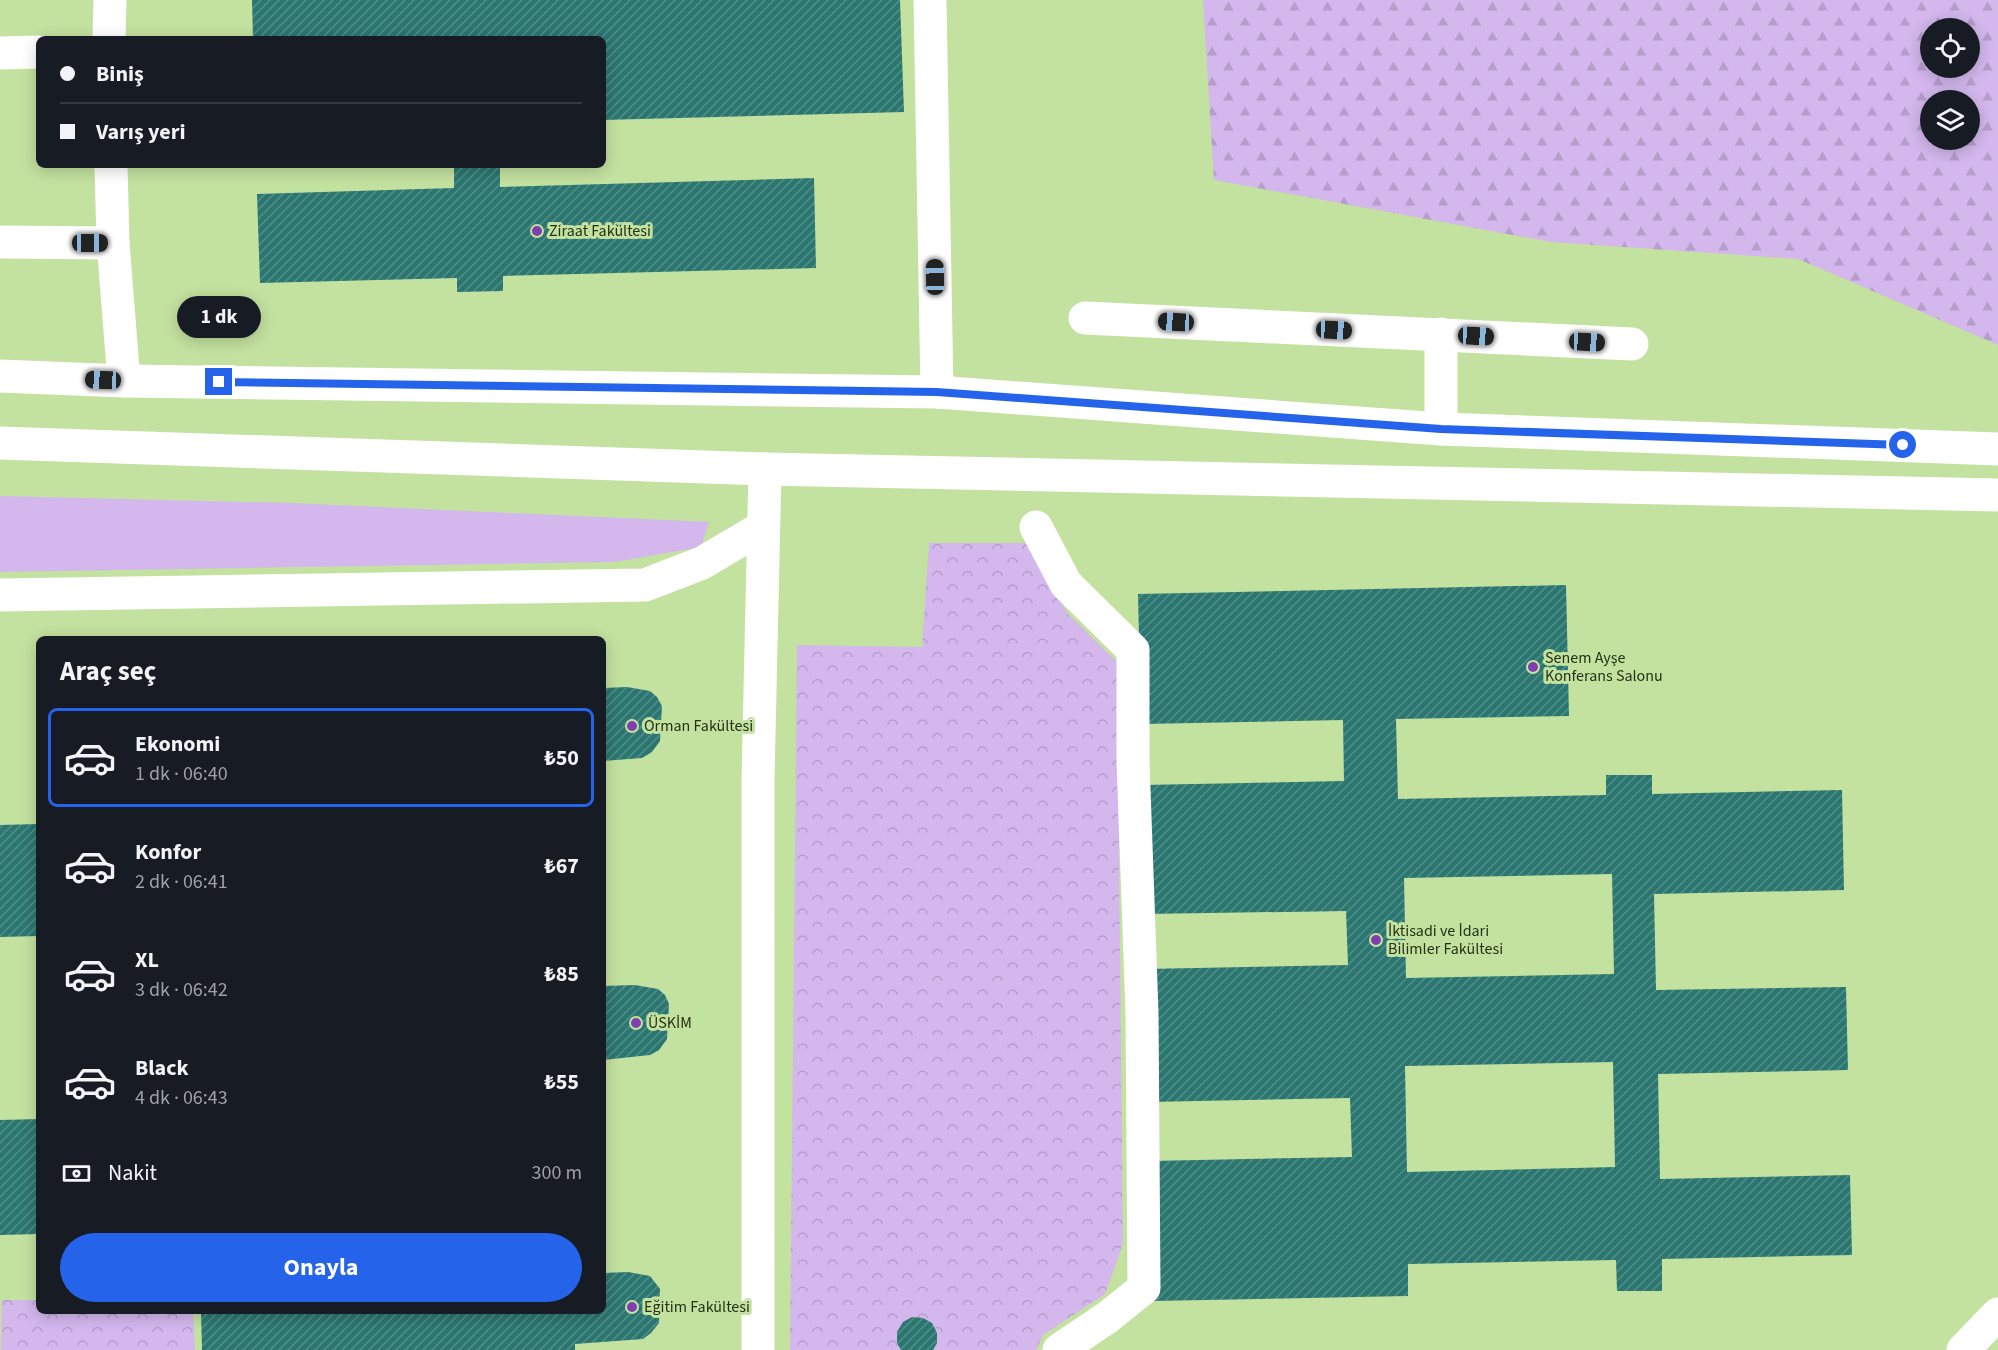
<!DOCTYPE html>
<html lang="tr">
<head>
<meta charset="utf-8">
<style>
  :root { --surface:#171b24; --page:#242831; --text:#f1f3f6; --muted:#9ea1a6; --line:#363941; --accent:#2563eb }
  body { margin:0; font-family:"Source Sans 3",sans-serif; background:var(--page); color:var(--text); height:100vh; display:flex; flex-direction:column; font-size:22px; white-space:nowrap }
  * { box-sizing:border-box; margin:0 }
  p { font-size:20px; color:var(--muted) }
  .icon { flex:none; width:33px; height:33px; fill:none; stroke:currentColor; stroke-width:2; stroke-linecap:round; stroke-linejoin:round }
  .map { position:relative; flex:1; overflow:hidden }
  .panel { position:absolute; left:36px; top:636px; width:570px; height:678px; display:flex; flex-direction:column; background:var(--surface); border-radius:9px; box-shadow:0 3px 15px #0003 }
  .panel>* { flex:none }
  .hud { position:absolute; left:36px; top:36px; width:570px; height:132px; border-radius:9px; box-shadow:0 3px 15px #0003; display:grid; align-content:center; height:132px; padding:0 24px; background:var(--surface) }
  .controls { position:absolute; left:1920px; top:18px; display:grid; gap:12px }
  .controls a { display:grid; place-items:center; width:60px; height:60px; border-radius:50%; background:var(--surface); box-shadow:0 3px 15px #0003; font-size:30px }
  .end { position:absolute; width:27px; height:27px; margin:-14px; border:8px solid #2563eb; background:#fff; box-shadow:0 0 0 3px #fff }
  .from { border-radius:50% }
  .bubble { position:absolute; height:42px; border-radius:21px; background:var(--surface); box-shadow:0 3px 15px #0003; font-size:20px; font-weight:700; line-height:42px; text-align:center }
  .car { position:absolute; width:18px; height:36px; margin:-18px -9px; border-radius:8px; box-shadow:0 0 4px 2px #0007; background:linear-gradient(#222 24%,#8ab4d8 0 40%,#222 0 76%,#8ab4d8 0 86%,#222 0) }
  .hud b { display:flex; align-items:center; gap:21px; height:57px; font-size:22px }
  .hud b+b { border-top:2px solid var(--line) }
  .hud i { width:15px; height:15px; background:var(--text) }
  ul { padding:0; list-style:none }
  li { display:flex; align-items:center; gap:18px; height:99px; margin:0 12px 9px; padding:0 12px; border:3px solid transparent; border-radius:9px }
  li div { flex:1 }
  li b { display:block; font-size:22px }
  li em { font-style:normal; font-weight:700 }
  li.on { border-color:var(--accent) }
  li>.icon { width:54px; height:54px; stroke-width:1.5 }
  h2 { padding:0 24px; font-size:27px; line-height:72px }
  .pay { display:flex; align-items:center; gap:15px; height:66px; padding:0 24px; font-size:22px }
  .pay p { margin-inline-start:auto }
  .action { display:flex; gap:12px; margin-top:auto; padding:12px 24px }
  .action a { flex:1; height:69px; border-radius:36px; background:var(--accent); color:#fff; font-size:24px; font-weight:700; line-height:69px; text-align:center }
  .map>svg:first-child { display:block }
  .grass { fill:#d3b7ed }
  .forest { fill:url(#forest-firs); fill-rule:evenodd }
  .park { fill:url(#park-crowns) }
  .building { fill:url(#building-hatch); fill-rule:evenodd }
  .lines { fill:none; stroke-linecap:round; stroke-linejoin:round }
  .minor { stroke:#fff; stroke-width:33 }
  .route { stroke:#2563eb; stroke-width:8 }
  .poi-dot { fill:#813eb1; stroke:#c3e19f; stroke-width:2 }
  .labels { text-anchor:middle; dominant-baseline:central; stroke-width:6; stroke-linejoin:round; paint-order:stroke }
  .poi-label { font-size:16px; fill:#263217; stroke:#c3e19f; text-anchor:start }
</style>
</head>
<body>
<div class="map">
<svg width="1998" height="1350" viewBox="0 0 1998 1350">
  <defs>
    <pattern id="forest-firs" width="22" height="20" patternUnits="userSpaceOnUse" patternTransform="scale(1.5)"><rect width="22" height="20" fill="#d3b7ed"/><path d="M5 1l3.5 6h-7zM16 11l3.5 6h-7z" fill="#b59eca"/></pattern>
    <pattern id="park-crowns" width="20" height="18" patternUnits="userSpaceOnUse" patternTransform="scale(1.5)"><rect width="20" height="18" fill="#d3b7ed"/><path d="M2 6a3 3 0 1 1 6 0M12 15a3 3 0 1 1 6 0" fill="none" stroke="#b59eca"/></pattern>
    <pattern id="building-hatch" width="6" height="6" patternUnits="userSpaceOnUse" patternTransform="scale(1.5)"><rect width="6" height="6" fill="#2a7771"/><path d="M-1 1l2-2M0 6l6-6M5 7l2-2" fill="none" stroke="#568e87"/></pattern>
  </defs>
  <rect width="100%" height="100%" fill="#c3e19f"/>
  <!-- grass -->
  <path class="grass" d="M0 496 292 503 709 522 701 547 614 562 0 572Z"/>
  <!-- forest -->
  <path class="forest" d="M1203 0H1998V345L1798 259 1551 242 1214 180ZM1930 28H1970V68H1930ZM1930 100H1970V140H1930Z"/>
  <!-- park -->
  <g class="park">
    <path d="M929 543H1026L1068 614 1117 662 1123 1244 1105 1294 1043 1335 1036 1350H790L797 645 922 647Z"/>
    <path d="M2 1300H39V1311H193L195 1350H1Z"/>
  </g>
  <!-- building -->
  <g class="building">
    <path d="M252 0H900L904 112 603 120V39H253Z"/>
    <path d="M454 165H500V187L814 178 816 268 503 276V291L457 292V278L260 283 257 194 454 188Z"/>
    <path d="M1566 585 1569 716 1396 719 1398 799 1606 795V775H1652V794L1842 790 1844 890 1654 894 1656 990 1846 987 1848 1070 1658 1074 1660 1179 1850 1175 1852 1255 1662 1259V1291H1617L1616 1260 1408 1264V1296L1153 1301 1150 1161 1352 1157 1350 1098 1148 1102 1145 969 1348 965 1346 911 1144 914 1142 785 1344 781 1343 720 1141 724 1138 594ZM1612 874 1614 974 1406 978 1404 878ZM1613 1062 1615 1167 1407 1172 1405 1066Z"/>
    <path d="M627 687 650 691 657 697 662 706 660 741 652 752 642 758 603 761V688Z"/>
    <path d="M39 824V936L0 937V825Z"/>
    <path d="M635 985 658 989 665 995 669 1004 667 1039 659 1050 650 1055 603 1060V986Z"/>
    <path d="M39 1119V1234L0 1235V1120Z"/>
    <path d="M628 1272 650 1276 660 1289 659 1323 651 1333 643 1339 575 1344V1350H202L201 1311H603V1273Z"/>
    <path d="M912 1317 923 1318 932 1323 937 1333V1343L933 1350H901L897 1343V1332L903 1322Z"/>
  </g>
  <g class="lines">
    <!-- minor -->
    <g class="minor">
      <path d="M930 0 937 392"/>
      <path d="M109 39 110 0"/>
      <path d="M0 53 39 52"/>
      <path d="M111 165 113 243 124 381"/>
      <path d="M0 242 113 243"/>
      <path d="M1085 318 1632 344"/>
      <path d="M1441 334V429"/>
      <path d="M0 376 124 381 937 392 1441 429 1998 449"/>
      <path d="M0 443 765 469 1998 495"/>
      <path d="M1036 527 1066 584 1133 650V761L1142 1013 1144 1288 1108 1317 1059 1350"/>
      <path d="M0 595 645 585 702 563 763 527"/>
      <path d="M758 1350V780L765 469"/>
      <path d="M1963 1350 1998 1314"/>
    </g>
  </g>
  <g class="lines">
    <!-- route -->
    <path class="route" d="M219 382 937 392 1441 429 1903 445"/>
  </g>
  <!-- markers -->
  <g class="poi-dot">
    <circle cx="537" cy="231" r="6"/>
    <circle cx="1533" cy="667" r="6"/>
    <circle cx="632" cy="726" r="6"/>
    <circle cx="1376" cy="940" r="6"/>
    <circle cx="636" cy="1023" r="6"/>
    <circle cx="632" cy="1307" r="6"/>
  </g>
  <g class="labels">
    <!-- poi labels -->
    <g class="poi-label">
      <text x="549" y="231">Ziraat Fakültesi</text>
      <text x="1545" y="658">Senem Ayşe<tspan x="1545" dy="18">Konferans Salonu</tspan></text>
      <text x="644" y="726">Orman Fakültesi</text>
      <text x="1388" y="931">İktisadi ve İdari<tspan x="1388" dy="18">Bilimler Fakültesi</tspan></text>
      <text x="648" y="1023">ÜSKİM</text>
      <text x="644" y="1307">Eğitim Fakültesi</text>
    </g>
  </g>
</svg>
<div class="controls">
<a><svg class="icon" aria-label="locate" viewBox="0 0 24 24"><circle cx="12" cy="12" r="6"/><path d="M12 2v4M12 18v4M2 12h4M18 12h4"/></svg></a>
<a><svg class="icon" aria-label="layers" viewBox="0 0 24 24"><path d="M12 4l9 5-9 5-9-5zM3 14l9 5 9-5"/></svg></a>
</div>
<i class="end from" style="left:1903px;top:445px"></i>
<i class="end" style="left:219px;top:382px"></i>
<div class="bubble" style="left:177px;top:296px;width:84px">1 dk</div>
<i class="car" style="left:90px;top:243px;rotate:90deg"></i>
<i class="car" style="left:935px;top:277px;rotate:359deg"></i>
<i class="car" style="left:1176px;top:322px;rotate:273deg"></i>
<i class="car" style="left:1334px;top:330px;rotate:93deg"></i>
<i class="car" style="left:1476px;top:336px;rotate:93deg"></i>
<i class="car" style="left:1587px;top:342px;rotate:93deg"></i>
<i class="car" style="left:103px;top:380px;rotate:272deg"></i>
<div class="hud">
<b><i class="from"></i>Biniş</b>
<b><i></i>Varış yeri</b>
</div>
<section class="panel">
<h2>Araç seç</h2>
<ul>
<li class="on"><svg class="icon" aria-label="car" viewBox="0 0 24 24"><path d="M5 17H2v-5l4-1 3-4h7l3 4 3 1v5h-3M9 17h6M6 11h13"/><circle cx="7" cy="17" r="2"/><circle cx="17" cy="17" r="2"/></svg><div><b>Ekonomi</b><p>1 dk · 06:40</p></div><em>₺50</em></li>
<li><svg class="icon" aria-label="car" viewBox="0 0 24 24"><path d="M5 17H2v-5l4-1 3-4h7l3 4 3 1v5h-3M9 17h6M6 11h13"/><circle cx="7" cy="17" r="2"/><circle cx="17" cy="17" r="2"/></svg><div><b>Konfor</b><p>2 dk · 06:41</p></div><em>₺67</em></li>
<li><svg class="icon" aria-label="car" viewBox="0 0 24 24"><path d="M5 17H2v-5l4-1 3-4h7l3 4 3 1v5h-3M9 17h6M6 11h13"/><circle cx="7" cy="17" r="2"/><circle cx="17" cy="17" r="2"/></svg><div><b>XL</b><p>3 dk · 06:42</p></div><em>₺85</em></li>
<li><svg class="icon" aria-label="car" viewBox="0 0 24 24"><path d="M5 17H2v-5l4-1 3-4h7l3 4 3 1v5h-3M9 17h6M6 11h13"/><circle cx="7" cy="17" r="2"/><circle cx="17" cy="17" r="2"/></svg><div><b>Black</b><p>4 dk · 06:43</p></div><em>₺55</em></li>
</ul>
<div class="pay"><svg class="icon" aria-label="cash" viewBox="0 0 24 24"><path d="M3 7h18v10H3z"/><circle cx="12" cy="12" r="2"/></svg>Nakit<p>300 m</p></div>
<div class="action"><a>Onayla</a></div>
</section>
</div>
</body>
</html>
